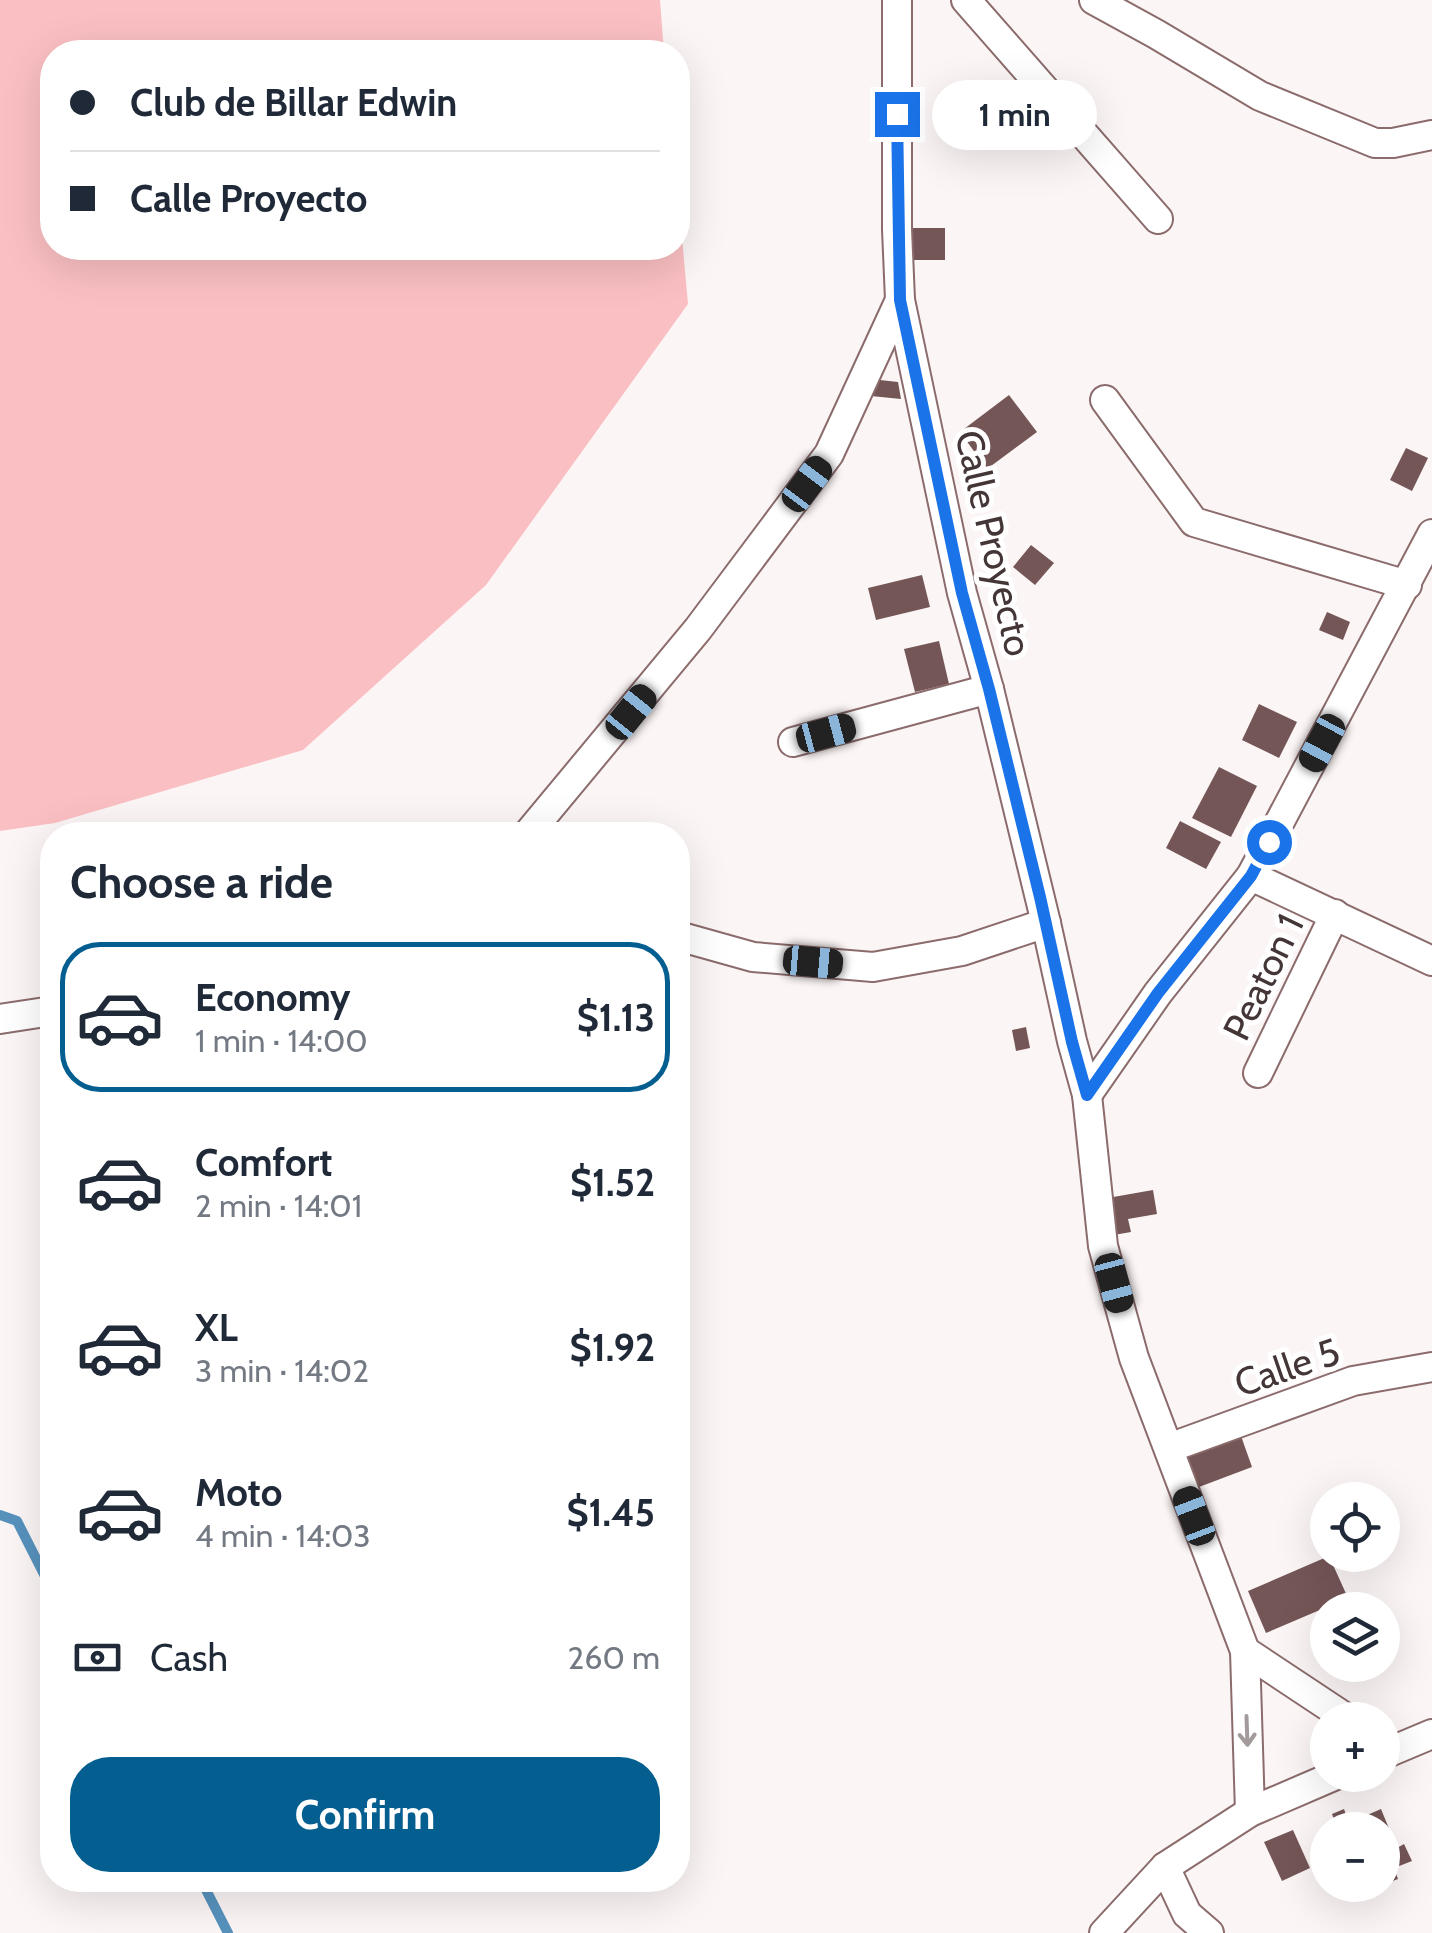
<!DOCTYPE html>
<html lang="en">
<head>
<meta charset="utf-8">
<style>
  :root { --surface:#fff; --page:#f2f2f3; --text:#1f2937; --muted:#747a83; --line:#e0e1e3; --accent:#045f90 }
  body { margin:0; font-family:Cabin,sans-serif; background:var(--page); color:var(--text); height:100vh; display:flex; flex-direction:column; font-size:38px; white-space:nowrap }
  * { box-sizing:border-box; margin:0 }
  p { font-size:32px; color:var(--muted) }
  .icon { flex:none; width:55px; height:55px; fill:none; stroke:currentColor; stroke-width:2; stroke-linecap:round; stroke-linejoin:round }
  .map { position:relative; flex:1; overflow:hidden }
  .details { position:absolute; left:40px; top:822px; width:650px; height:1070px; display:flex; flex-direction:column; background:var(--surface); border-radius:40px; box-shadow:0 10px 40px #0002 }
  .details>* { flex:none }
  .banner { position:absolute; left:40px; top:40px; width:650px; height:220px; border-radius:40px; box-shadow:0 10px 40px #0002; display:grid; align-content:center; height:220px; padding:0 30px; background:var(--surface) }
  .fabs { position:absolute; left:1310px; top:1482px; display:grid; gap:20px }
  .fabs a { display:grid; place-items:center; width:90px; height:90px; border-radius:50%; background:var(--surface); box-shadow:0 10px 40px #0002; font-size:50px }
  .end { position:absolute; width:45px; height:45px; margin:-22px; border:12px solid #1a73e8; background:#fff; box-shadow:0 0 0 5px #fff }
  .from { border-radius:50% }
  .bubble { position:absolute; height:70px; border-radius:35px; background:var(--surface); box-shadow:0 10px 40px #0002; font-size:32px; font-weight:800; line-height:70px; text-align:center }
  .car { position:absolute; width:30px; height:60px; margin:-30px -15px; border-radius:12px; box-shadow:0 0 8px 2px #0007; background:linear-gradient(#222 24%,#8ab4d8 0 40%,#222 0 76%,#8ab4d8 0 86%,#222 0) }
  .banner b { display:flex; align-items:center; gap:35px; height:95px; font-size:38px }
  .banner b+b { border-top:2px solid var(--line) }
  .banner i { width:25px; height:25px; background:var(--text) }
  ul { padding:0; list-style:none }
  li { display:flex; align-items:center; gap:30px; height:150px; margin:0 20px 15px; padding:0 10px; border:5px solid transparent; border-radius:40px }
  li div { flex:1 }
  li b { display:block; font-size:38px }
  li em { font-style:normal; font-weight:800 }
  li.current { border-color:var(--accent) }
  li>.icon { width:90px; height:90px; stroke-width:1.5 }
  h2 { padding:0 30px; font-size:45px; line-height:120px }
  .pay { display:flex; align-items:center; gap:25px; height:110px; padding:0 30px; font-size:38px }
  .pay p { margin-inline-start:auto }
  .action { display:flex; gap:20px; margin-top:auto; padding:20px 30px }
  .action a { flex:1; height:115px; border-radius:40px; background:var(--accent); color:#fff; font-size:40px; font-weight:800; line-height:115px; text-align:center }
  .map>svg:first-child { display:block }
  .green { fill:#fabfc2 }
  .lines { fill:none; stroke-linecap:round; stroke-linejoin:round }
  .stream { stroke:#5792bd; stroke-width:10 }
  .building { fill:#755657 }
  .minor-casing { stroke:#8b6b6c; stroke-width:32 }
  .minor { stroke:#fff; stroke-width:28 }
  .oneway { stroke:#a29a9b }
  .route { stroke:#1a73e8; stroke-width:12 }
  .labels { text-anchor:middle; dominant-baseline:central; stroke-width:10; stroke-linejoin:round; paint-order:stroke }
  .street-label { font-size:38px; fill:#443637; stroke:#fff }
</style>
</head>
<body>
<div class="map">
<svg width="1432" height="1933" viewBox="0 0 1432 1933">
  <rect width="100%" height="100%" fill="#fcf5f5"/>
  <!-- green -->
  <path class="green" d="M0 0H660L664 52H52V248H678V193L688 304 486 585 303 750 55 823 0 831Z"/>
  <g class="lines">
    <!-- stream -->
    <g class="stream">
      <path d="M0 1515 17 1521 52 1590"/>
      <path d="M201 1880 228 1933"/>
    </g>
  </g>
  <!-- building -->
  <g class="building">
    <path d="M906 228H945V260H907Z"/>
    <path d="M871 379 898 382 901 399 861 395Z"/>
    <path d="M1009 395 1037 432 987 469 960 432Z"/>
    <path d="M1406 448 1428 458 1412 491 1390 480Z"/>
    <path d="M1031 545 1054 563 1035 585 1013 567Z"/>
    <path d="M922 575 930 607 876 620 868 588Z"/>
    <path d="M1327 612 1350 622 1343 640 1319 630Z"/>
    <path d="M939 641 949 684 915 692 904 649Z"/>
    <path d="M1259 704 1297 722 1279 758 1242 740Z"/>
    <path d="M1219 767 1257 786 1231 837 1192 818Z"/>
    <path d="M1180 821 1221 842 1206 869 1166 848Z"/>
    <path d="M1026 1027 1030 1048 1016 1051 1012 1030Z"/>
    <path d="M1153 1190 1157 1214 1128 1219 1131 1232 1108 1236 1102 1199Z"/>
    <path d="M1241 1436 1252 1467 1199 1487 1187 1457Z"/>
    <path d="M1329 1556 1348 1598 1266 1633 1248 1591Z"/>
    <path d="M1344 1809 1349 1823 1381 1809 1397 1848 1404 1844 1412 1861 1394 1868 1398 1879 1382 1885V1830H1338L1332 1814Z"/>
    <path d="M1293 1830 1310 1868 1282 1881 1264 1842Z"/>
  </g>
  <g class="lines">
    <defs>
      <g id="minor">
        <path d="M897 0V229L900 300 962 593 989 689 1046 923 1072 1041 1087 1095 1103 1246 1134 1358 1245 1651 1250 1812"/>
        <path d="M966 0 1158 219"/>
        <path d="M1094 0 1156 34 1260 96 1375 143H1393L1432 135"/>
        <path d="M1105 400 1194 522 1407 585"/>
        <path d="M793 742 989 689"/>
        <path d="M527 835 698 629 829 454 900 300"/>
        <path d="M1251 876 1432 961"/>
        <path d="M678 936 753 957 873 967 962 951 1046 923"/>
        <path d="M0 1019 52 1011"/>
        <path d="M1258 1073 1335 914"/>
        <path d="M1087 1095 1158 993 1251 876 1432 534"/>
        <path d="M1169 1448 1353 1381 1432 1367"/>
        <path d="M1245 1651 1349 1720"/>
        <path d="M1382 1755 1432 1734"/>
        <path d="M1165 1867 1187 1914 1209 1933"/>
        <path d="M1104 1933 1165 1867 1250 1812 1336 1775"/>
      </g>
    </defs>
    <!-- minor casing -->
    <use href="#minor" class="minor-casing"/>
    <!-- minor -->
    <use href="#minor" class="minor"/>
  </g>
  <!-- one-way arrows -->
  <defs><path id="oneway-shaft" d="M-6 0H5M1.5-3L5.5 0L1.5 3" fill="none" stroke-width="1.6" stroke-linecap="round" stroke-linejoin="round" transform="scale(2.5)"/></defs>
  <use class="oneway" href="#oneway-shaft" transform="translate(1247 1731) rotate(88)"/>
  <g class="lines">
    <!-- route -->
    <path class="route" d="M897 114 900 300 962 593 989 689 1040 897 1072 1042 1087 1095 1158 993 1251 876 1269 842"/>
  </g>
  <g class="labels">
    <!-- street labels -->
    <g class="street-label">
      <text transform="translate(994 543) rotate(77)">Calle Proyecto</text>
      <text transform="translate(1263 977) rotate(-64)">Peaton 1</text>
      <text transform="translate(1287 1367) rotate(-19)">Calle 5</text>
    </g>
  </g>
</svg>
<div class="fabs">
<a><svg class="icon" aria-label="locate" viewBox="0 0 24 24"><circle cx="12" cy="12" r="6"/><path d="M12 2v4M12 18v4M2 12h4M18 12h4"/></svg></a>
<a><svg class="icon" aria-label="layers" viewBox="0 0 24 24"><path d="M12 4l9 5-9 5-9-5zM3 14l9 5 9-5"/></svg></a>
<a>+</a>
<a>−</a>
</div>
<i class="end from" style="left:1269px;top:842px"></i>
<i class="end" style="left:897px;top:114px"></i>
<div class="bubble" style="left:932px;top:80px;width:165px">1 min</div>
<i class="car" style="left:807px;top:484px;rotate:37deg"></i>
<i class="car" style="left:631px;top:712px;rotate:39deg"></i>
<i class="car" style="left:826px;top:733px;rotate:75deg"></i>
<i class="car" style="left:1322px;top:743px;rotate:208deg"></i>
<i class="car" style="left:813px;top:962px;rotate:95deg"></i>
<i class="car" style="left:1114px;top:1283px;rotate:165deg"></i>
<i class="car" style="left:1194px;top:1516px;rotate:339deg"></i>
<div class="banner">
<b><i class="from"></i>Club de Billar Edwin</b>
<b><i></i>Calle Proyecto</b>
</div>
<section class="details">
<h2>Choose a ride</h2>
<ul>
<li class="current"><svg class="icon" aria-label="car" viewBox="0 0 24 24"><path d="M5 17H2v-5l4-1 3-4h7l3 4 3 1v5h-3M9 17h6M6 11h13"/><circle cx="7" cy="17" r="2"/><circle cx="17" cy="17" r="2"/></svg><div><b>Economy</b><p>1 min · 14:00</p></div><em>$1.13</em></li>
<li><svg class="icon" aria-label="car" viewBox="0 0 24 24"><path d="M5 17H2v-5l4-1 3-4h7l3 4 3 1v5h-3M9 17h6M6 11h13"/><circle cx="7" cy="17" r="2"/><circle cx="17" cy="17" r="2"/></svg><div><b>Comfort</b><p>2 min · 14:01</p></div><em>$1.52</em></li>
<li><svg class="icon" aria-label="car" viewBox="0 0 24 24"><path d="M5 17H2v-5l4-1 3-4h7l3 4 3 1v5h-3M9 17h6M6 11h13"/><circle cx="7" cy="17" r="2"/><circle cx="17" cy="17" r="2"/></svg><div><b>XL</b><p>3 min · 14:02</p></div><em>$1.92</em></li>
<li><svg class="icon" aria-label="car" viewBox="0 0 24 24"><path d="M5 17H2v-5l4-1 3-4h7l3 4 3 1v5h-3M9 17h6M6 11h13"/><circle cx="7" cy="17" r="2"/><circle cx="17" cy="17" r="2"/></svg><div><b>Moto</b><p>4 min · 14:03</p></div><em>$1.45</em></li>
</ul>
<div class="pay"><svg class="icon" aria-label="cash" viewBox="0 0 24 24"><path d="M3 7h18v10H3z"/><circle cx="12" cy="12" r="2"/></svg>Cash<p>260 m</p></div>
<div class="action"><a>Confirm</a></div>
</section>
</div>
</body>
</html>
